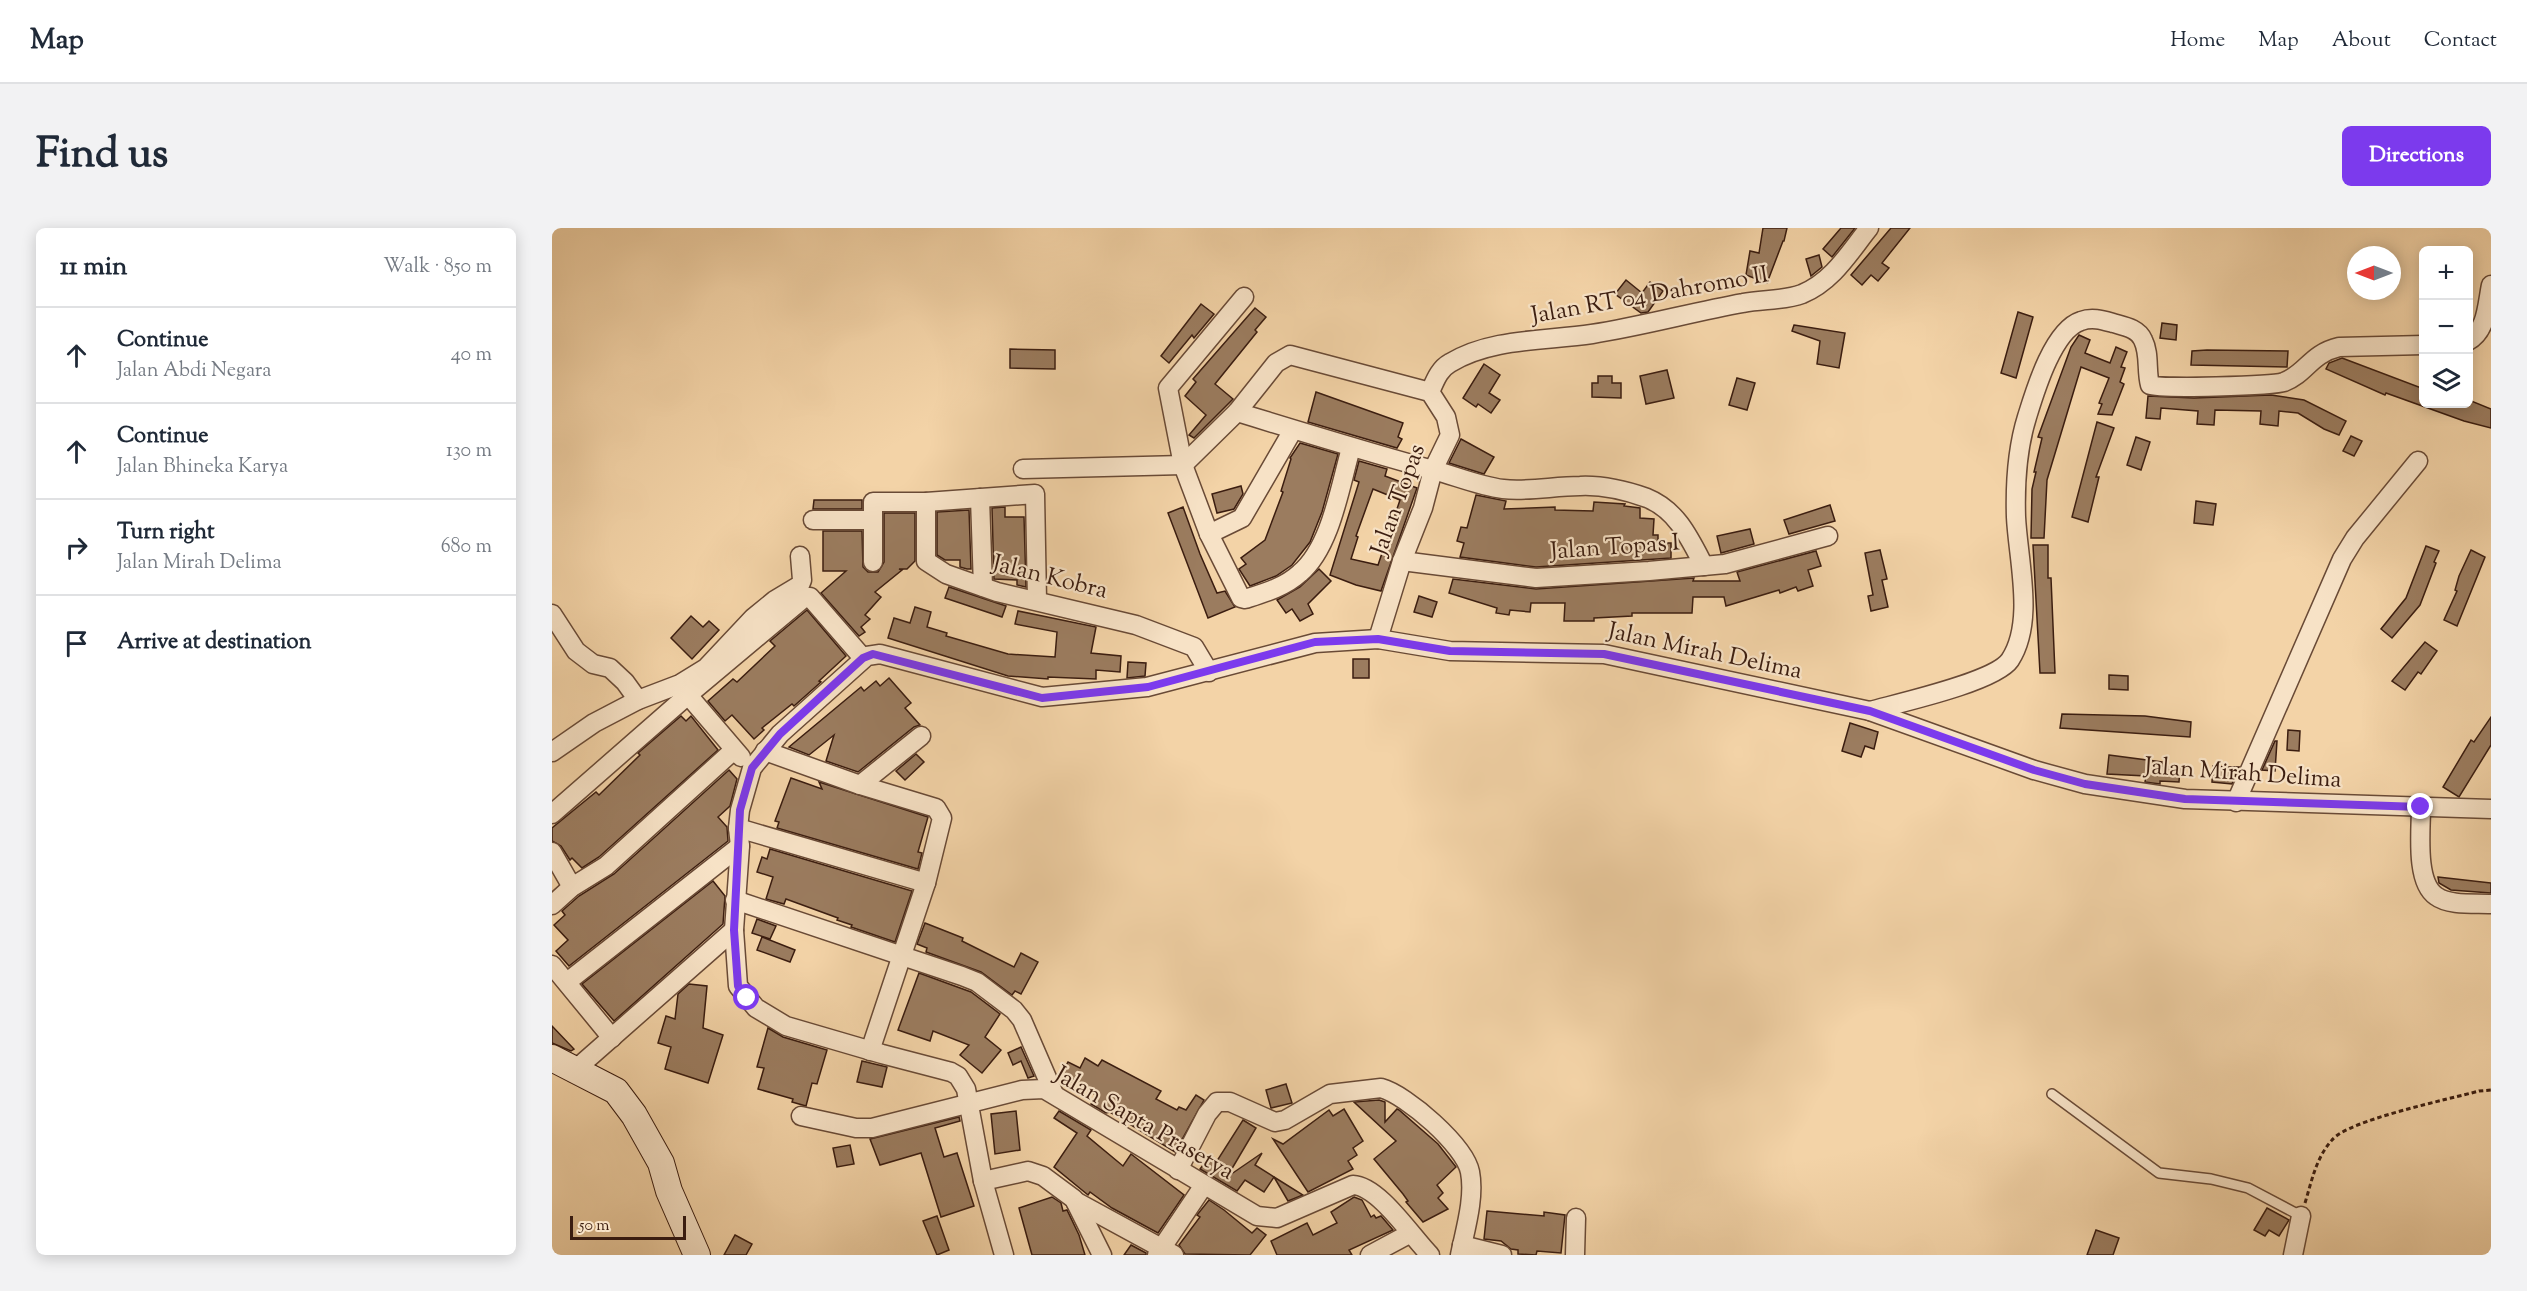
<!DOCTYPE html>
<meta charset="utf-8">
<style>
:root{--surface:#fff;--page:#f2f2f3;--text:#1f2937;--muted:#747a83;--line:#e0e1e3;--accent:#7c3aed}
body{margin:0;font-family:"Sorts Mill Goudy",serif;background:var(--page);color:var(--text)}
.controls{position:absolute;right:18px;top:18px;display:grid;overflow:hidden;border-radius:9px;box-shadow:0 3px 15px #0003}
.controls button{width:54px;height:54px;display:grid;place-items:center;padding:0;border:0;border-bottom:2px solid var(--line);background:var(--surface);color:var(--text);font:30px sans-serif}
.compass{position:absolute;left:1795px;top:18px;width:54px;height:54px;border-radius:50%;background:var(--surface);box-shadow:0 3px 15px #0003;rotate:270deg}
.scale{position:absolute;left:18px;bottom:15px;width:116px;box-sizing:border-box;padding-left:6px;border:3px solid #3b1d10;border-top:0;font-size:16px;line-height:21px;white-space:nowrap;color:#3b1d10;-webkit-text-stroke:4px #f7e2c6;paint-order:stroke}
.stop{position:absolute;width:18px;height:18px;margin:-14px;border:4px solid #7c3aed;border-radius:50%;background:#fff}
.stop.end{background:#7c3aed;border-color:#fff;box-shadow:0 2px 6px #0008}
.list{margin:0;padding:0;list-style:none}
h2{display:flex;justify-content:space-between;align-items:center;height:78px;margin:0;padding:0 24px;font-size:26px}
h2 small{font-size:20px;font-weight:400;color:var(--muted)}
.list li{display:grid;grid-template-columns:39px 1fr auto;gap:18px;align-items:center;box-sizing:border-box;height:96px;padding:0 24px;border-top:2px solid var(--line)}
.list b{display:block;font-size:22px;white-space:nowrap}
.list p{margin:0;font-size:20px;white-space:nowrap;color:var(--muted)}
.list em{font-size:20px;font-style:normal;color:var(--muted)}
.icon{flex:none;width:33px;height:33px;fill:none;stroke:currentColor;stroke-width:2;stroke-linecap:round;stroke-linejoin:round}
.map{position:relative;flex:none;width:1939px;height:1027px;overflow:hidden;border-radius:9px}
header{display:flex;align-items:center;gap:36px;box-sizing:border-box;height:84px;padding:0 30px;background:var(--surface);border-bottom:2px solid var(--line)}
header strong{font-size:28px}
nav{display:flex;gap:33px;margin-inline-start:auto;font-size:21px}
.intro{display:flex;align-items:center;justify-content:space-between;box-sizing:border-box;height:144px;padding:0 36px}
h1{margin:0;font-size:42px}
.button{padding:15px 27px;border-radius:9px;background:var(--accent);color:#fff;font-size:21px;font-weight:700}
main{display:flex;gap:36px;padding:0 36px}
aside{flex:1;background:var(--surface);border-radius:9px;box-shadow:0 3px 15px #0003}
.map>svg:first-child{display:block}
.building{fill:#9b7c5f;stroke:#3b1d10;stroke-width:1.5;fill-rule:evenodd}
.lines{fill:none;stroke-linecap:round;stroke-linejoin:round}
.lane-casing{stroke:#694a36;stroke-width:12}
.street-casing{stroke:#694a36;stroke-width:21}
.secondary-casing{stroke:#3b1d10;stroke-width:28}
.path{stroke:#3b1d10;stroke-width:3;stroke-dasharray:4.5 3;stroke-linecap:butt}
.lane{stroke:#f7e2c6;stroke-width:9}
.street{stroke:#f7e2c6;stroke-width:18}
.secondary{stroke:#f7e2c6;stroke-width:26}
.route{stroke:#7c3aed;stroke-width:8}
.labels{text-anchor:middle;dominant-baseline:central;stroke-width:4.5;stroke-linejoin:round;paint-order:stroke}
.street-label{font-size:24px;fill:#3b1d10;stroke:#f7e2c6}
</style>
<header>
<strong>Map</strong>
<nav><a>Home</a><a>Map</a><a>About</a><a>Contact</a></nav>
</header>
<div class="intro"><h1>Find us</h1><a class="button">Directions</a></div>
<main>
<aside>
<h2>11 min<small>Walk · 850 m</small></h2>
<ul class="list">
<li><svg class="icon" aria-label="ahead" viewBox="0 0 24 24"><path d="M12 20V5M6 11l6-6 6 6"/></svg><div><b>Continue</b><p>Jalan Abdi Negara</p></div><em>40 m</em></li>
<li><svg class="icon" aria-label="ahead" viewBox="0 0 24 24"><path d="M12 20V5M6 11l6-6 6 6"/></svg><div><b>Continue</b><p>Jalan Bhineka Karya</p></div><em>130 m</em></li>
<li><svg class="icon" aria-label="right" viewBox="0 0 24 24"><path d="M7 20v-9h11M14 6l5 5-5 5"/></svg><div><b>Turn right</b><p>Jalan Mirah Delima</p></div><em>680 m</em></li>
<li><svg class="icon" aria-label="arrive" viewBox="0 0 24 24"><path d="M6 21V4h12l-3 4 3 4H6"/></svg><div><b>Arrive at destination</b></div></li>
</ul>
</aside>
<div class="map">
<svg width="1939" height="1027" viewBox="0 0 1939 1027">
<rect width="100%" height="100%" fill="#f3d3a7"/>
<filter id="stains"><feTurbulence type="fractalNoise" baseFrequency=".00333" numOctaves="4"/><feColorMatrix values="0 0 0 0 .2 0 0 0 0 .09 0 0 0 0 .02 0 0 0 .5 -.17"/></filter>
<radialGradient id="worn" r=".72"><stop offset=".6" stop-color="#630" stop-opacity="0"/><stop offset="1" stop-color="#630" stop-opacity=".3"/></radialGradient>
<!-- building -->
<g class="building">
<polygon points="1211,0 1235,0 1232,13 1231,13 1215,55 1194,47 1198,23 1207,25"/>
<polygon points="1289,0 1303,0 1280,29 1271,21"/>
<polygon points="1339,0 1358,0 1330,35 1337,40 1326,53 1319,47 1310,57 1299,47"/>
<polygon points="1267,27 1270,39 1259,48 1254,31"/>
<polygon points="1074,52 1090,65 1098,54 1111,63 1096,84 1089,85 1063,66"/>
<polygon points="649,76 662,86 642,110 640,107 617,135 609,128"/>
<polygon points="703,80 714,89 703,102 705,104 663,156 681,171 642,210 637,207 654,187 633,168 644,154 641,151"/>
<polygon points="1466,84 1481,89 1464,150 1449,145"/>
<polygon points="1610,95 1625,97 1624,112 1608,110"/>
<polygon points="1242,97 1293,105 1287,140 1265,136 1268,113 1240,103"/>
<polygon points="1527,107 1538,112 1533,125 1558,135 1564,119 1575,124 1569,139 1573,140 1568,154 1572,156 1560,187 1546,186 1550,176 1547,175 1557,150 1529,139 1495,252 1492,310 1479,310 1480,261 1484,244 1482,244 1490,210 1486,209 1519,119"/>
<polygon points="458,121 503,122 503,141 458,140"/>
<polygon points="1655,122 1736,123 1735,139 1639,137 1640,123"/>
<polygon points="1790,130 1872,161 1872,176 1917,176 1917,172 1939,181 1939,200 1912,193 1834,165 1833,167 1774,141 1777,135"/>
<polygon points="932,136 948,147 937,165 948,172 939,185 926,176 924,179 911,170"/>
<polygon points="1115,142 1122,170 1094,176 1088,148"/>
<polygon points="1046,148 1060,148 1060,155 1069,155 1069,170 1040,169 1040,155 1046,155"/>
<polygon points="1185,150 1203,155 1195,182 1177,177"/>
<polygon points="764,164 851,195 846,209 850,211 845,220 756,194"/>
<polygon points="1719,167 1752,172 1794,193 1787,207 1772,201 1746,185 1727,183 1726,198 1708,196 1709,183 1663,182 1662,197 1645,196 1646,183 1609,180 1608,191 1594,190 1596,168 1642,170"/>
<polygon points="1545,194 1562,200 1544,249 1547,249 1536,294 1520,289"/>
<polygon points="1799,208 1810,213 1802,228 1791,223"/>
<polygon points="1584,209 1598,214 1589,242 1575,237"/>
<polygon points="909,211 942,229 932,246 897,235"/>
<polygon points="748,215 786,226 770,284 758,314 740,337 724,348 698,358 687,341 694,336 689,330 713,312 731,264 729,263 739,231 738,230"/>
<path d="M807,233l28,8 -2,7 32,12 -36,103 -25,-6 -26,-10 29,-93 -5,-2zM821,261l27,11 -22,65 -27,-6 7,-22 -2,-1z"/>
<polygon points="689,258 691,266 682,281 665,285 660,266"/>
<polygon points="924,267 954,273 952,281 1003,279 1003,282 1041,283 1042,274 1073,276 1072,278 1088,280 1088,290 1102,291 1101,307 1106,307 1106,315 1119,315 1119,330 984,339 908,329 912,315 905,313 909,299 915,300"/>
<polygon points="262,272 310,272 310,281 261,281"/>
<polygon points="1644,273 1664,276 1661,297 1642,295"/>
<polygon points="1278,277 1283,293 1237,306 1232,292"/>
<polygon points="453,279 453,289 472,289 474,359 465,357 465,352 442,351 440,280"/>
<polygon points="631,279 648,326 665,365 673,363 683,379 656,390 616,285"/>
<polygon points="417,282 419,341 415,341 408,339 408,332 393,332 385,327 385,284"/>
<polygon points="332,285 363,285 363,333 355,341 347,341 350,342 323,364 329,369 313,387 318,391 309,399 313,404 307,408 269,365 294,343 271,343 271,303 310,303 311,339 316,344 326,344 332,334"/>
<polygon points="1198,301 1202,316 1169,325 1165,308"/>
<polygon points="1481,317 1496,317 1496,350 1499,350 1503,445 1488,445"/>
<polygon points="1874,318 1887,323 1882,334 1884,335 1868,377 1840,410 1829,401 1854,370"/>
<polygon points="1328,322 1335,351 1330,352 1336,379 1319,383 1316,368 1321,367 1313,325"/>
<polygon points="1919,322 1933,329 1905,398 1892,392 1905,363 1903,362 1907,348"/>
<polygon points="1264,323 1269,338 1256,342 1261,358 1246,363 1244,359 1228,365 1227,362 1174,378 1172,369 1141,369 1140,385 1080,385 1080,388 1042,390 1042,393 1012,393 1013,375 979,375 978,384 958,382 957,387 944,385 945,380 897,365 901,351 984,361 1142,350 1141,353 1188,353 1185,344"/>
<polygon points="767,341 779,353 756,376 761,386 748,393 740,381 734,385 725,372 748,359"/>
<polygon points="397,359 454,378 450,389 393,370"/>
<polygon points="867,368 885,374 880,389 862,384"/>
<polygon points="363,379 379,384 375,399 395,405 394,408 456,426 503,429 505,404 463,396 466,383 544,399 539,425 569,428 568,444 544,442 544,451 496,449 496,451 456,448 336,410 342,390 358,395"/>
<polygon points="255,382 294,428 267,453 269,454 242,478 240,476 210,500 212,502 202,511 180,487 173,493 156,473 181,451 185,454 223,418 218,413"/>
<polygon points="139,388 151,399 157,393 167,402 140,431 119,410"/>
<polygon points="1873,414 1885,423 1869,446 1866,444 1853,462 1840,453"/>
<rect x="801" y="431" width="16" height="19"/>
<polygon points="576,434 594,435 593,448 575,450"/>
<polygon points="1557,447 1576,448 1576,462 1557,461"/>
<polygon points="337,450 359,475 353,480 368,497 362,499 306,544 274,533 282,507 257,527 237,519 309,459 312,463 324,453 328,458"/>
<polygon points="1510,486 1593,488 1639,494 1638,509 1508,500"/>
<polygon points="129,488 134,493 139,488 166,522 47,629 30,640 20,630 18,632 9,618 0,613 0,600 44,564 47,567 88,527 86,525"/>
<polygon points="1939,489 1939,517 1907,569 1891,559 1919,512 1922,514"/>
<polygon points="1298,495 1326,504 1322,521 1313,518 1309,529 1290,523"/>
<polygon points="1736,502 1748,503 1747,523 1735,522"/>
<polygon points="1723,513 1725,513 1723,543 1710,542"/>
<polygon points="364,526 372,534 353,552 344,543"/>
<polygon points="1557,527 1610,534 1610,538 1628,540 1627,554 1608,553 1608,556 1593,554 1594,548 1555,546"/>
<polygon points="1661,538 1676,539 1687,539 1680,556 1660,554"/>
<polygon points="177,542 185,551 178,578 166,589 175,599 176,613 17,738 4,723 16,712 2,697 13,687 10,683 27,668 62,646"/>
<polygon points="239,550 270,561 267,554 376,589 366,624 370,625 366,641 225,600 227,594 223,593"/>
<polygon points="218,621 360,663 343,714 299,699 300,697 285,692 286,690 234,671 232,676 214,671 221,649 205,644 210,629 215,631"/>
<polygon points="1886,649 1939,655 1939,665 1899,662 1887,655"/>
<polygon points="161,653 173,668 171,696 62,793 30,756"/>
<polygon points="205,691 224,698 218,711 200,705"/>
<polygon points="373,695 411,710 410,713 462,739 469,725 486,734 469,766 463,763 460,767 429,744 374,724 375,720 365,716"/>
<polygon points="210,709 243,722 238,734 205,722"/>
<polygon points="367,745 419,764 448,786 433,809 449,822 430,845 408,827 417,817 381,803 378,813 346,802"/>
<polygon points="137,756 155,758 151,800 171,807 156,855 113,841 119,819 106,815 114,788 123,791 126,766"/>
<polygon points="0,798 22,821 19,823 0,815"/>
<polygon points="216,800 231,809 275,822 265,856 260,855 254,878 240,874 241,871 206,861 212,840 205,839"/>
<polygon points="469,819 482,848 476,850 469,833 461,837 456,825"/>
<polygon points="533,830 546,838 550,832 609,863 604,871 625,882 627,879 634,882 644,867 652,872 623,924 558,884 554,885 539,876 545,868 521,851 517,857 508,853 507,850 516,834 528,840"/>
<polygon points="310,833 335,839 330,859 305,854"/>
<polygon points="734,856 740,875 719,880 714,862"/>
<polygon points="827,872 833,874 833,894 845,881 847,882 886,916 904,939 885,957 891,965 886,970 896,981 871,994 854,974 856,973 851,966 822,931 844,913 802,874"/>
<polygon points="792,881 811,913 801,920 805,927 796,933 801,941 756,964 721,911 731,916 777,882 781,888"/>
<polygon points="464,883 468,922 443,926 439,886"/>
<polygon points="507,883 539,902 535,908 571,938 579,926 632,967 606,1005 560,980 538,964 536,967 502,939 525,905 502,890"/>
<polygon points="407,889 408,893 383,900 392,929 405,925 422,978 389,989 369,925 328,937 318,911"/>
<polygon points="691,892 704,900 675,949 710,925 703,937 722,949 712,964 693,952 685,963 648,941 658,928 665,933"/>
<polygon points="298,917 302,936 285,939 281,920"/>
<polygon points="722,949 751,967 736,973"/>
<polygon points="500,969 509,975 511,983 515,982 527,1007 533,1027 480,1027 467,980"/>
<polygon points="802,969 810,972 819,989 822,987 824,990 829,988 841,1002 797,1022 800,1027 725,1027 719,1013 755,995 761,1007 785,995 779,984"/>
<polygon points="657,972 672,982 700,1005 705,1000 714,1007 698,1027 633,1026 627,1017 648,989 645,987"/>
<polygon points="1715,980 1737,992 1727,1008 1717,1002 1713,1008 1702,1002"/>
<polygon points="935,983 992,988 992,984 1013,987 1009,1025 985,1023 984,1027 966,1026 966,1022 959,1021 949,1013 932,1011"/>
<polygon points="385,988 397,1022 385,1027 371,993"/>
<polygon points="1544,1002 1567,1010 1561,1027 1535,1027"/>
<polygon points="183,1007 200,1016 194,1027 172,1027"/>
<polygon points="579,1017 594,1025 594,1027 572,1027"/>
</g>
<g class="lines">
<defs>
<polyline id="lane" points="1500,866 1607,945 1659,951 1696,960 1749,988"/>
<g id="street">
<path d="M692,69l-76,91 15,77 26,69 32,64 4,1c19,-6 40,-12 55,-26 31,-26 40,-87 51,-125"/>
<path d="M1916,113c19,-10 19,-37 23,-56"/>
<path d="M878,164c5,-11 9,-23 20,-29 41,-25 95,-22 142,-29 51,-8 101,-22 151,-31 19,-4 41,-2 59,-9 31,-13 47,-41 67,-66"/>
<path d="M685,184c65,20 130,40 196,58 23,6 46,16 70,19 25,3 51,-3 77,-3 21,-1 47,5 67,12 30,12 43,41 57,68"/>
<polyline points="471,241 631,237 685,184 724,135 738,127 878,164 894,189 898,207 881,242 871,280 850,333 826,411"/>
<polyline points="428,270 431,359"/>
<polyline points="374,274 374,333 394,346 445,364 584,397 642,419 657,444"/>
<polyline points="261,292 321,292"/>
<polyline points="657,306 690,290 741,202"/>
<polyline points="850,333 984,350 1097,343 1173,336 1276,308"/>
<polyline points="321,334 321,274 374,274 483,266 485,372"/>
<polyline points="0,386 24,423 41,436 58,440 73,454 86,472"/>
<polyline points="136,467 189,529"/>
<path d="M1318,483c29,-8 125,-29 140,-51 25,-38 8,-100 6,-143 -1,-33 1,-68 11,-100 8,-26 26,-87 54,-96 11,-4 21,-1 32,2 10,3 25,5 30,17 7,14 3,30 7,45 10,4 122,1 134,-3 23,-9 26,-28 55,-35l85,-2"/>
<polyline points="213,523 308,557 384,580 390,590 374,655 318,823"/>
<polyline points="0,524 42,495 86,472 128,456 154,440 201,390 223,372 248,357 250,352 248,328"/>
<polyline points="308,557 369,508"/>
<polyline points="1684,574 1790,331 1803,310 1866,233"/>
<path d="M1869,579c0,23 -6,75 15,89 13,10 40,7 55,8"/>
<polyline points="0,586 136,467 253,369 258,369 311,430"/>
<polyline points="186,600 374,655"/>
<polyline points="0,624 20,659"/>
<polyline points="183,672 410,748 425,754 462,782 470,792 502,866"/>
<polyline points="0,677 20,659 54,638 182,522"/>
<polyline points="0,737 60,810"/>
<polyline points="15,754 188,618"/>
<polyline points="24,841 182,702"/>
<path d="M249,888l55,12h16l150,-38 22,-1 213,127 20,2 76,-33c26,1 59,52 77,70"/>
<path d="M626,942l29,-56 10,-12h13l45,20 10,-2 45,-26 51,-6c26,7 84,58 89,84 5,26 -5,58 -10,83"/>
<polyline points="431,953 476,943 491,948 522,971 550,1027"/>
<polyline points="523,973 622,1027"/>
<polyline points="910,1017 950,1027"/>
<polyline points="452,1027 431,953 414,861 406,848 399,844 330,826 234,798 204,780 186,758 182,702 188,618 186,600 188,582 200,540 228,506 315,428 328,426 490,469 595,459 763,415 826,411 898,423 1052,426 1318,483 1482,542 1533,556 1633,571 1939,581"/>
<polyline points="605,1027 652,957"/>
<polyline points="818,1027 857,1006"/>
<polyline points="1023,1027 1024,990"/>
<polyline points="1741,1027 1749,988"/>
</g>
<polyline id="secondary" points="0,830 64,863 82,887 109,935 117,963 145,1027"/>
</defs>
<!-- lane casing -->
<use href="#lane" class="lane-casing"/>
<!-- street casing -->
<use href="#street" class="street-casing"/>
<!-- secondary casing -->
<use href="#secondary" class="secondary-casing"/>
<!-- path -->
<path class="path" d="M1753,975c7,-23 11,-45 27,-63 16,-20 118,-41 147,-49l12,-1"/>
<!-- lane -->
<use href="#lane" class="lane"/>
<!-- street -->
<use href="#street" class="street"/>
<!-- secondary -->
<use href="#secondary" class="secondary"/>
</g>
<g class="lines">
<!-- route -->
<polyline class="route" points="195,770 186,758 182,702 188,582 200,540 228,506 311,430 321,426 490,470 596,459 763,414 826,411 898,423 1052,426 1318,483 1482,542 1533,556 1633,571 1869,579"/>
</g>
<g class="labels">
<!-- street labels -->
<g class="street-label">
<text transform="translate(1098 68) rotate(-10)">Jalan RT 04 Dahromo II</text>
<text transform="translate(847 272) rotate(-70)">Jalan Topas</text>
<text transform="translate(1063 320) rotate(-4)">Jalan Topas I</text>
<text transform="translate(498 350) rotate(14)">Jalan Kobra</text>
<text transform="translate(1153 424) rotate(12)">Jalan Mirah Delima</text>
<text transform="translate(1691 546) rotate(4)">Jalan Mirah Delima</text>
<text transform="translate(592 896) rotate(30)">Jalan Sapta Prasetya</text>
</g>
</g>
<rect width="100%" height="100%" filter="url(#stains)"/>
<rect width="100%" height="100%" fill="url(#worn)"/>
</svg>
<div class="controls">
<button>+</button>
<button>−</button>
<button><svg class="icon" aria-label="layers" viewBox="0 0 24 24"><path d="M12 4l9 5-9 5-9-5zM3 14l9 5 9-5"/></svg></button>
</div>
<svg class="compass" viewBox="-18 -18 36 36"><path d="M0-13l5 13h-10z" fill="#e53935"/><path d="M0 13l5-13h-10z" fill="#747a83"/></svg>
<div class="scale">50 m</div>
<div class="stop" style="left:195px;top:770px"></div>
<div class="stop end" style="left:1869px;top:579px"></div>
</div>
</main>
